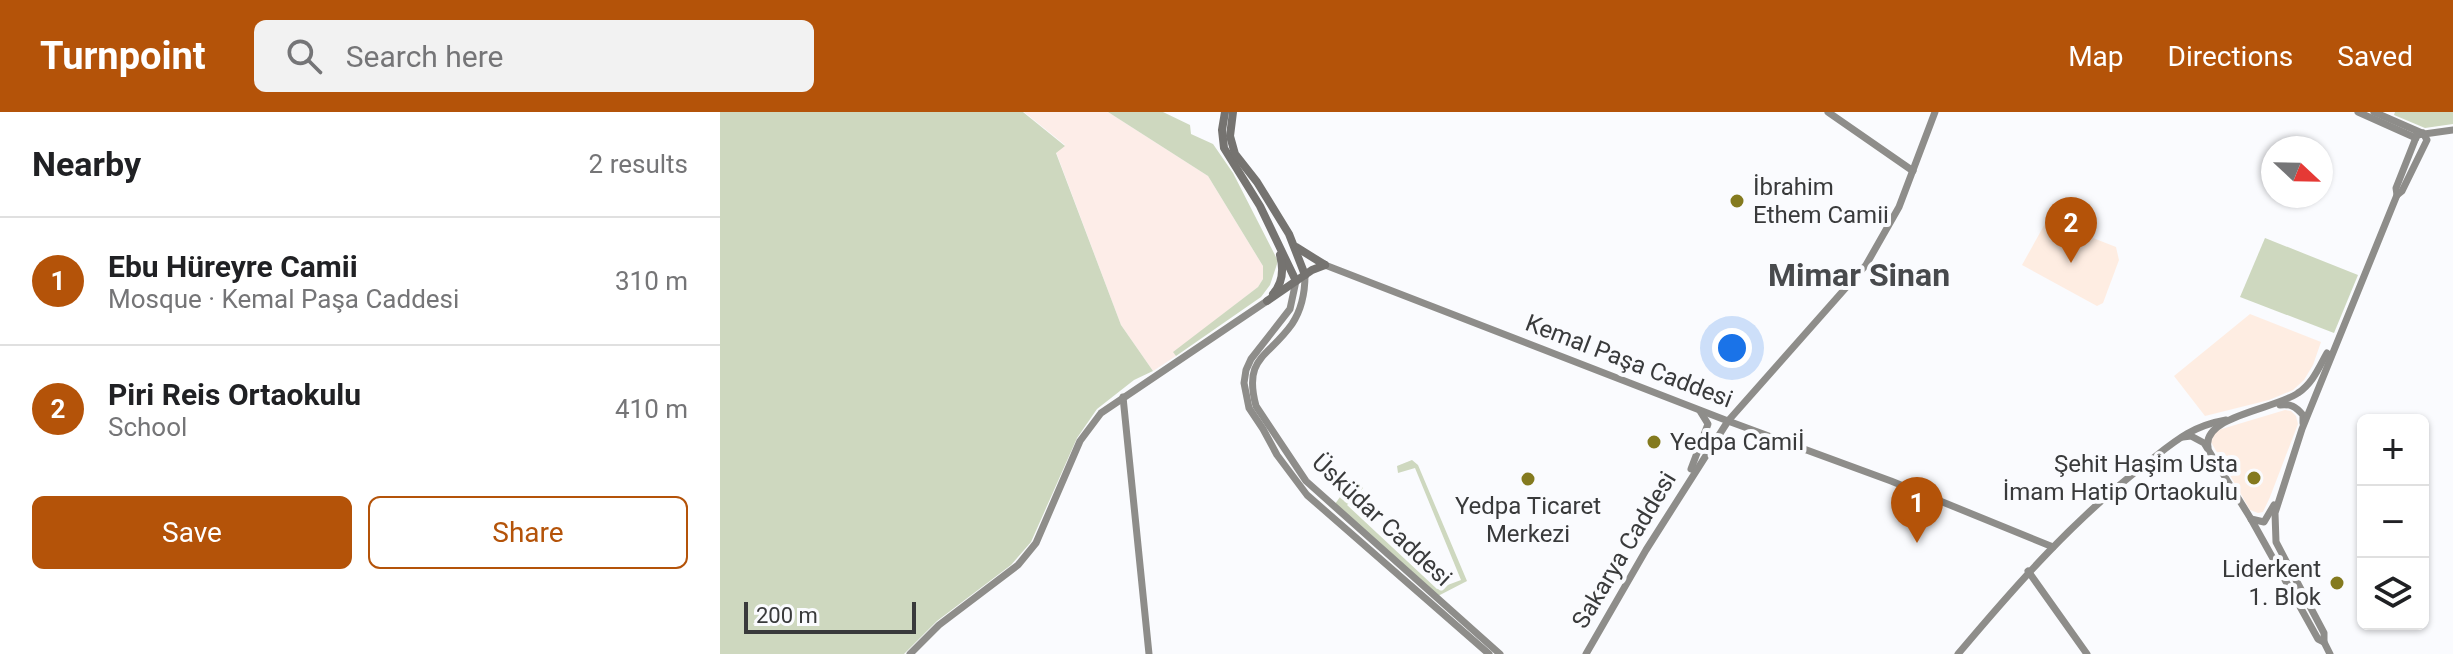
<!DOCTYPE html>
<meta charset="utf-8">
<style>
:root{--surface:#fff;--page:#f2f2f2;--text:#202124;--muted:#757577;--line:#e0e0e0;--accent:#b45309}
body{margin:0;font-family:Roboto,sans-serif;background:var(--page);color:var(--text)}
.controls{position:absolute;right:24px;bottom:24px;display:grid;overflow:hidden;border-radius:12px;box-shadow:0 2px 6px #0004}
.controls button{width:72px;height:72px;display:grid;place-items:center;padding:0;border:0;border-bottom:2px solid var(--line);background:var(--surface);color:var(--text);font:40px sans-serif}
.compass{position:absolute;left:1541px;top:24px;width:72px;height:72px;border-radius:50%;background:var(--surface);box-shadow:0 2px 6px #0004;rotate:112deg}
.scale{position:absolute;left:24px;bottom:20px;width:172px;box-sizing:border-box;padding-left:8px;border:4px solid #393a3b;border-top:0;font-size:22px;line-height:28px;white-space:nowrap;color:#393a3b;-webkit-text-stroke:6px #fafbfe;paint-order:stroke}
.you{position:absolute;left:1012px;top:236px;width:28px;height:28px;margin:-20px;border:6px solid #fff;border-radius:50%;background:#1a73e8;box-shadow:0 0 0 12px #1a73e833}
.badge{display:grid;place-items:center;width:52px;height:52px;border-radius:50%;background:var(--accent);color:#fff;font-size:26px;font-weight:700}
.pin{position:absolute;translate:-50% -66px;filter:drop-shadow(0 2px 4px #0008)}
.pin::after{content:'';position:absolute;top:42px;width:28px;height:24px;background:inherit;clip-path:polygon(0 0,100% 0,50% 100%)}
.list{margin:0;padding:0;list-style:none}
h2{display:flex;justify-content:space-between;align-items:center;height:104px;margin:0;padding:0 32px;font-size:34px}
h2 small{font-size:26px;font-weight:400;color:var(--muted)}
.list li{display:grid;grid-template-columns:52px 1fr auto;gap:24px;align-items:center;box-sizing:border-box;height:128px;padding:0 32px;border-top:2px solid var(--line)}
.list b{display:block;font-size:30px;white-space:nowrap}
.list p{margin:0;font-size:26px;white-space:nowrap;color:var(--muted)}
.list em{font-size:26px;font-style:normal;color:var(--muted)}
.actions{display:flex;gap:16px;padding:24px 32px}
.actions a{flex:1;padding:18px 0;border:2px solid var(--accent);border-radius:12px;text-align:center;font-size:28px;color:var(--accent)}
.actions .main{background:var(--accent);color:#fff}
.icon{flex:none;width:44px;height:44px;fill:none;stroke:currentColor;stroke-width:2;stroke-linecap:round;stroke-linejoin:round}
.map{position:relative;flex:none;width:1733px;height:542px;overflow:hidden}
header{display:flex;align-items:center;gap:48px;box-sizing:border-box;height:112px;padding:0 40px;background:var(--accent);color:#fff}
header strong{font-size:38px}
nav{display:flex;gap:44px;margin-inline-start:auto;font-size:28px}
.search{width:560px;height:72px;background:var(--page);display:flex;align-items:center;gap:20px;box-sizing:border-box;padding:0 28px;border-radius:12px;color:var(--muted);font-size:30px}
main{display:flex}
aside{flex:1;background:var(--surface)}
.map>svg:first-child{display:block}
.industrial{fill:#fdede8}
.education{fill:#feede2}
.green{fill:#ced8bf}
.lines{fill:none;stroke-linecap:round;stroke-linejoin:round}
.secondary{stroke:#8e8d8a;stroke-width:7}
.primary{stroke:#757370;stroke-width:8}
.poi-dot{fill:#847a1f;stroke:#fafbfe;stroke-width:3}
.labels{text-anchor:middle;dominant-baseline:central;stroke-width:8;stroke-linejoin:round;paint-order:stroke}
.poi-label{font-size:24px;fill:#393a3b;stroke:#fafbfe;text-anchor:start}
.street-label{font-size:24px;fill:#393a3b;stroke:#fafbfe}
.district-label{font-size:32px;font-weight:bold;fill:#484a4d;stroke:#fafbfe}
</style>
<header>
<strong>Turnpoint</strong>
<div class="search"><svg class="icon" aria-label="search" viewBox="0 0 24 24"><circle cx="10" cy="10" r="6"/><path d="M15 15l6 6"/></svg>Search here</div>
<nav><a>Map</a><a>Directions</a><a>Saved</a></nav>
</header>
<main>
<aside>
<h2>Nearby<small>2 results</small></h2>
<ul class="list">
<li><span class="badge">1</span><div><b>Ebu Hüreyre Camii</b><p>Mosque · Kemal Paşa Caddesi</p></div><em>310 m</em></li>
<li><span class="badge">2</span><div><b>Piri Reis Ortaokulu</b><p>School</p></div><em>410 m</em></li>
</ul>
<div class="actions"><a class="main">Save</a><a>Share</a></div>
</aside>
<div class="map">
<svg width="1733" height="542" viewBox="0 0 1733 542">
<rect width="100%" height="100%" fill="#fafbfe"/>
<!-- industrial -->
<polygon class="industrial" points="304,0 388,0 488,64 543,154 543,167 538,175 454,240 456,244 433,259 401,213 336,40 345,33"/>
<!-- education -->
<g class="education">
<polygon points="1327,108 1396,135 1399,148 1383,191 1377,194 1302,153"/>
<polygon points="1530,202 1601,230 1593,253 1584,268 1573,278 1549,288 1485,304 1454,264"/>
<polygon points="1565,298 1571,299 1576,304 1578,312 1550,385 1543,400 1538,401 1530,398 1491,330 1495,319"/>
</g>
<!-- green -->
<g class="green">
<polygon points="0,0 303,0 345,34 336,41 401,213 433,259 414,268 377,297 357,326 311,430 291,453 217,509 184,542 0,542"/>
<polygon points="388,0 443,0 470,13 471,22 493,32 513,61 558,149 550,173 541,185 456,244 453,240 538,175 543,167 543,154 488,64"/>
<polygon points="1675,0 1733,0 1733,12 1705,16 1674,3"/>
<polygon points="1545,126 1638,163 1614,221 1520,185"/>
<polygon points="692,348 698,353 747,469 718,484 615,392 620,385 639,372 643,376 627,393 717,477 741,468 695,356 678,361 677,354"/>
</g>
<g class="lines">
<!-- secondary -->
<g class="secondary">
<polyline points="1108,0 1193,59"/>
<polyline points="1638,0 1696,26"/>
<polyline points="1654,0 1702,21"/>
<polyline points="1677,83 1676,76 1697,23 1733,18"/>
<polyline points="605,153 1008,309 1171,369 1333,435"/>
<path d="M585,163c0,18 -3,34 -13,49 -24,34 -49,33 -36,82l50,75 194,173"/>
<polyline points="576,169 570,197 531,247 526,258 524,271 529,296 543,317 557,343 587,383 769,542"/>
<polyline points="403,285 429,542"/>
<path d="M1560,293c11,-1 15,1 23,10v8"/>
<polyline points="1463,325 1471,324 1484,331 1531,407 1598,527 1604,530 1610,542"/>
<path d="M1488,335c-6,-31 68,-38 90,-54 15,-10 21,-26 29,-40"/>
<polyline points="971,357 988,312 980,299"/>
<polyline points="1531,407 1544,410 1554,393"/>
<polyline points="1308,459 1367,542"/>
<polyline points="1604,530 1604,521 1556,430 1555,401 1582,317 1677,83 1682,79 1707,28 1703,21"/>
<polyline points="190,542 219,513 298,453 316,431 360,329 381,301 547,189"/>
<polyline points="866,542 926,438 1008,309 1146,153 1179,95 1215,0"/>
<path d="M1238,542c58,-69 117,-136 189,-191 27,-21 44,-37 79,-43"/>
</g>
<!-- primary -->
<g class="primary">
<polyline points="505,0 502,18 504,36 540,94 576,169"/>
<polyline points="513,0 510,24 515,42 537,70 569,122 585,163"/>
<polyline points="576,135 605,153"/>
<path d="M553,182c10,-11 11,-24 7,-39"/>
<polyline points="547,189 592,158 605,153"/>
</g>
</g>
<!-- markers -->
<g class="poi-dot">
<circle cx="1017" cy="89" r="8"/>
<circle cx="934" cy="330" r="8"/>
<circle cx="1534" cy="366" r="8"/>
<circle cx="808" cy="367" r="8"/>
<circle cx="1617" cy="471" r="8"/>
</g>
<g class="labels">
<!-- poi labels -->
<g class="poi-label">
<text x="1033" y="75">İbrahim<tspan x="1033" dy="28">Ethem Camii</tspan></text>
<text x="950" y="330">Yedpa Camiİ</text>
<text x="1518" y="352" text-anchor="end">Şehit Haşim Usta<tspan x="1518" dy="28">İmam Hatip Ortaokulu</tspan></text>
<text x="808" y="394" text-anchor="middle">Yedpa Ticaret<tspan x="808" dy="28">Merkezi</tspan></text>
<text x="1601" y="457" text-anchor="end">Liderkent<tspan x="1601" dy="28">1. Blok</tspan></text>
</g>
<!-- street labels -->
<g class="street-label">
<text transform="translate(909 249) rotate(21)">Kemal Paşa Caddesi</text>
<text transform="translate(662 408) rotate(43)">Üsküdar Caddesi</text>
<text transform="translate(904 438) rotate(-59)">Sakarya Caddesi</text>
</g>
<!-- district labels -->
<g class="district-label">
<text x="1139" y="163">Mimar Sinan</text>
</g>
</g>
</svg>
<div class="controls">
<button>+</button>
<button>−</button>
<button><svg class="icon" aria-label="layers" viewBox="0 0 24 24"><path d="M12 4l9 5-9 5-9-5zM3 14l9 5 9-5"/></svg></button>
</div>
<svg class="compass" viewBox="-18 -18 36 36"><path d="M0-13l5 13h-10z" fill="#e53935"/><path d="M0 13l5-13h-10z" fill="#757577"/></svg>
<div class="scale">200 m</div>
<div class="you"></div>
<div class="pin badge" style="left:1197px;top:431px">1</div>
<div class="pin badge" style="left:1351px;top:151px">2</div>
</div>
</main>
